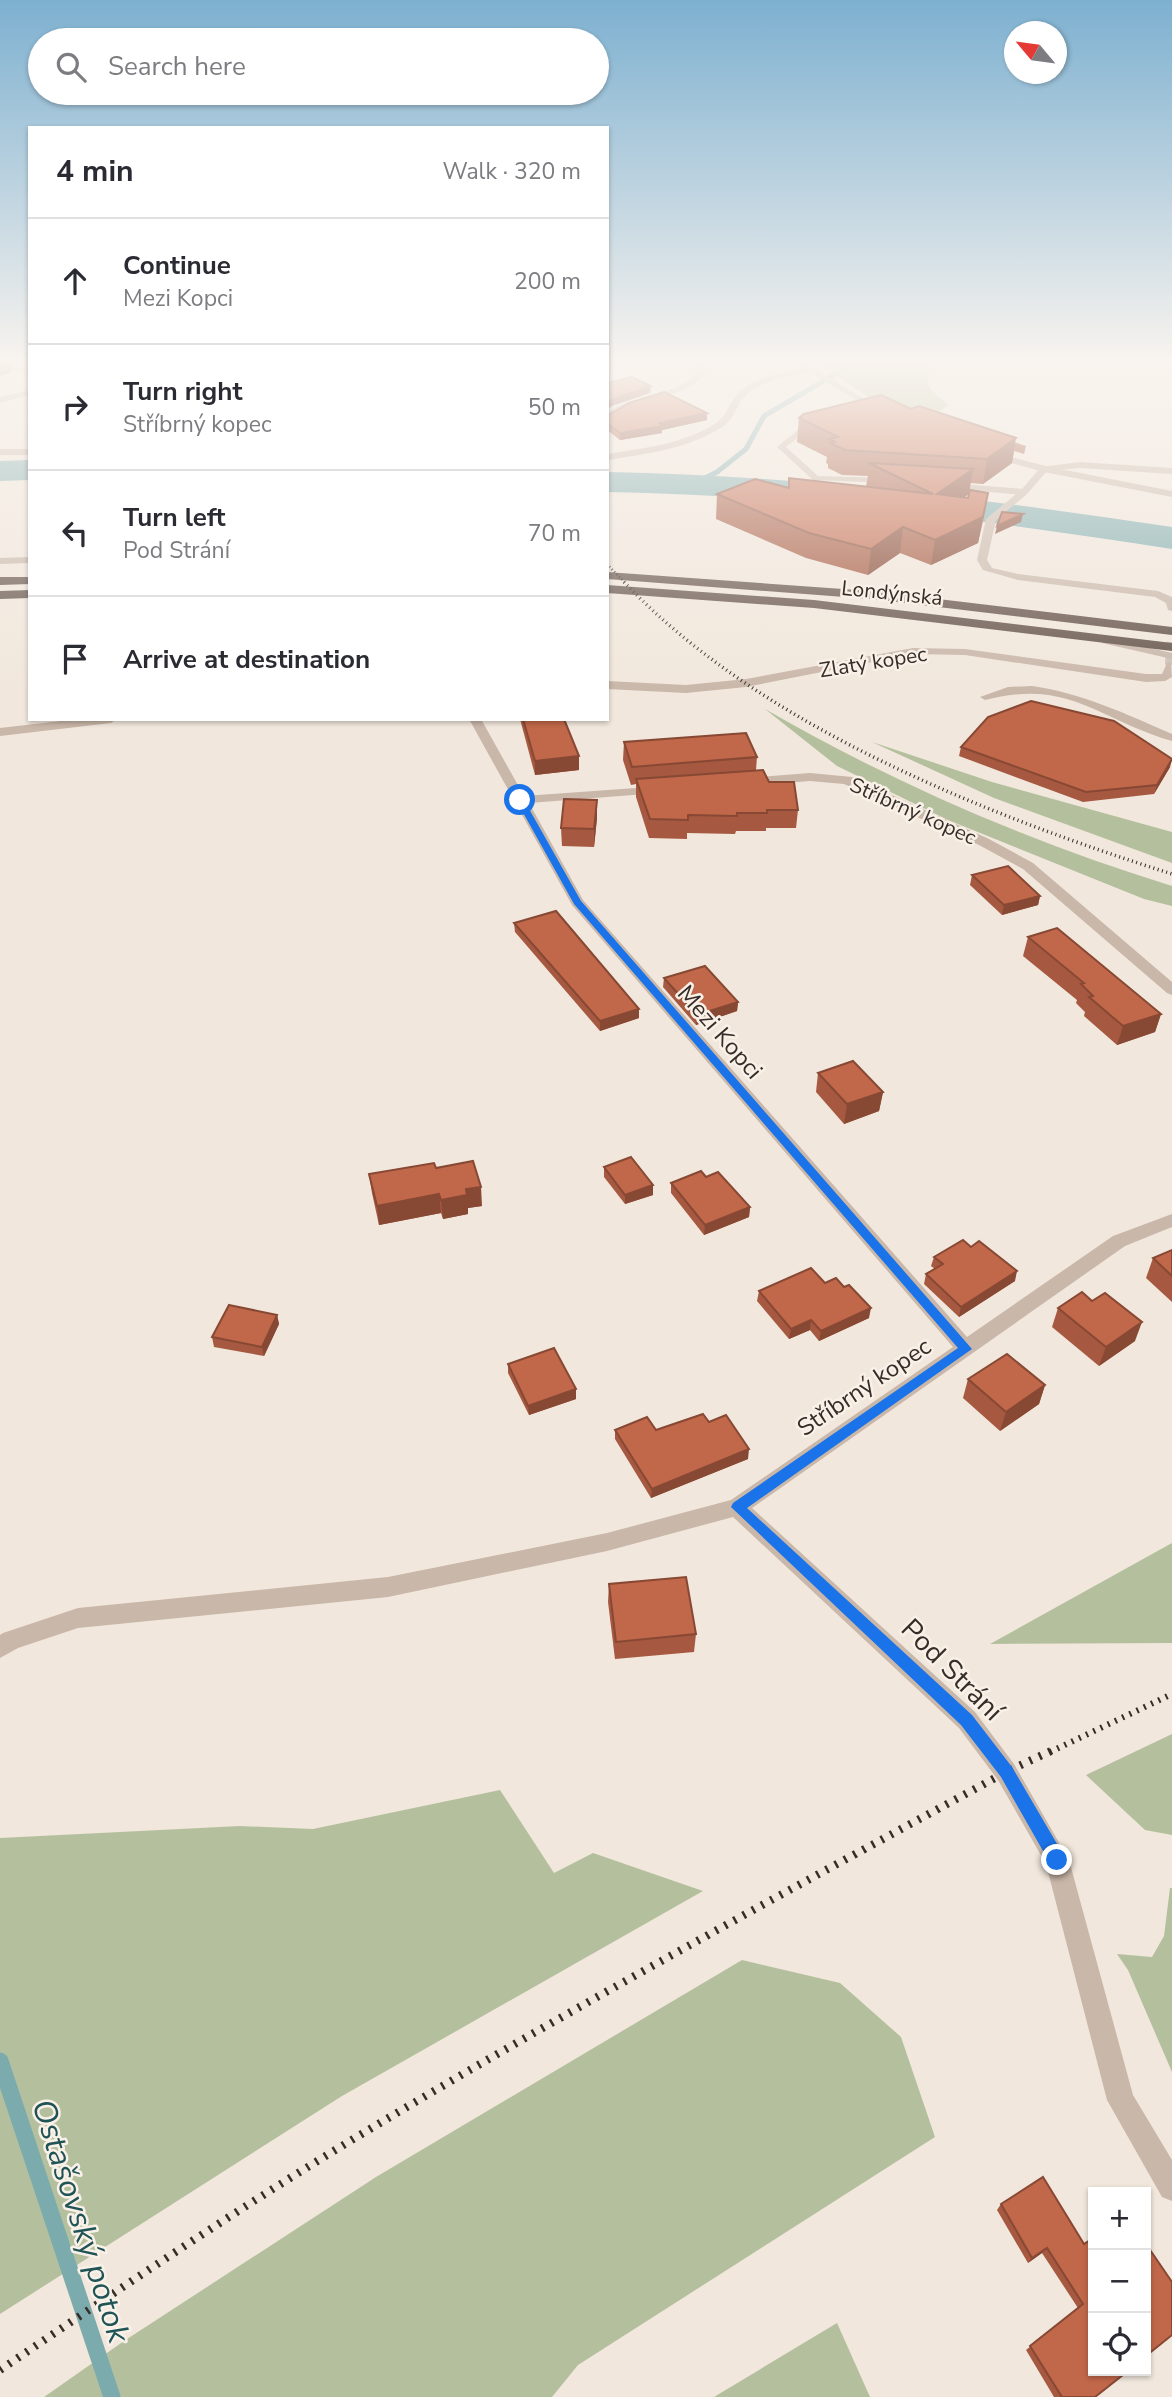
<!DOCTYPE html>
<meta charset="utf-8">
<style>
:root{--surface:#fff;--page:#f7f7f7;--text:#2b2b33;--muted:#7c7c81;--line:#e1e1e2}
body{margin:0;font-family:"Nunito Sans",sans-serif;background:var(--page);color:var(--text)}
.controls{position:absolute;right:21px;bottom:21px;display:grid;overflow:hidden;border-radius:0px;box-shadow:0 2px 5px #0004}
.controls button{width:63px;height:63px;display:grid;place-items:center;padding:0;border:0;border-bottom:2px solid var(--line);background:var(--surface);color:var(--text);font:35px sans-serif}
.compass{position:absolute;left:1004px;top:21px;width:63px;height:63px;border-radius:50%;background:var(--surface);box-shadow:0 2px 5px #0004;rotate:299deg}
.stop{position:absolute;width:21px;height:21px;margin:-16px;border:5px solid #1a73e8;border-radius:50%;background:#fff}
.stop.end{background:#1a73e8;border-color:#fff;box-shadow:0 2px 7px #0008}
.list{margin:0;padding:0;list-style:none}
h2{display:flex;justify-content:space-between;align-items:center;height:91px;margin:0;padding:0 28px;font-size:30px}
h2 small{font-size:23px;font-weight:400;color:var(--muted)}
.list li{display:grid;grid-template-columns:46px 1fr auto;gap:21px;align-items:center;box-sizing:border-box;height:126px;padding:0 28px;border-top:2px solid var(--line)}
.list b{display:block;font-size:26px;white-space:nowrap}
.list p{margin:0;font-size:23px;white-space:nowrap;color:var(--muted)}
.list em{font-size:23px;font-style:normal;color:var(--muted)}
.icon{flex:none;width:38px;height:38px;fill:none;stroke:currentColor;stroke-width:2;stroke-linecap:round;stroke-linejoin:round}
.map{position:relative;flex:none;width:1172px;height:2397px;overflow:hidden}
.search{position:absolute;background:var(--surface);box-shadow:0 2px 5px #0004;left:28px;top:28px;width:581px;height:77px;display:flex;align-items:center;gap:18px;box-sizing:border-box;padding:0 24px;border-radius:38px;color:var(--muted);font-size:26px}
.panel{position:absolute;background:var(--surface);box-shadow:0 2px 5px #0004;left:28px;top:126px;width:581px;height:595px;border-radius:0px}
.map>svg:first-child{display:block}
.green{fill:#b4c09d}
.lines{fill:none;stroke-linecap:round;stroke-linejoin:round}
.stream-far1{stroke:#7cabad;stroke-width:5}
.stream{stroke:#7cabad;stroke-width:17}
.river{fill:#7cabad;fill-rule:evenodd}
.minor-tunnel{stroke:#ccc2b8;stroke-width:12;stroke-dasharray:12 6;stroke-linecap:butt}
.service{fill:#c9b7a9;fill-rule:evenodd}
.minor{fill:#c9b7a9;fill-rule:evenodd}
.tertiary{fill:#c9b7a9;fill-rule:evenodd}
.trunk{fill:#67564d;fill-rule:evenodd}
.rail-far3{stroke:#362d28;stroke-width:2.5;stroke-dasharray:1 2.5;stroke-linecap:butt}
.rail-far2{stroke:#362d28;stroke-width:3.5;stroke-dasharray:1 3.5;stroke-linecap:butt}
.rail-far1{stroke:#362d28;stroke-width:6;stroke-dasharray:2 6;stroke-linecap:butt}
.rail{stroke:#362d28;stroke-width:8;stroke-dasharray:2.5 8;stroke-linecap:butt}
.wall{fill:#a65940}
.shaded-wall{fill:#874834}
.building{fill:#c1674a;stroke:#874834;stroke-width:2}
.route{fill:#1a73e8}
.labels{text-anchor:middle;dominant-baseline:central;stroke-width:5;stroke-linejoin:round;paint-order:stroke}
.far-street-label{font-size:21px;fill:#362d28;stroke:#f9f1e8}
.street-label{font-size:24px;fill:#362d28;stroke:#f9f1e8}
.near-street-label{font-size:28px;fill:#362d28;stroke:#f9f1e8}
.near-water-label{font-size:32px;font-style:italic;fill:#1f5356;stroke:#f9f1e8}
</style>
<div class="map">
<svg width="1172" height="2397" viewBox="0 0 1172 2397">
<rect width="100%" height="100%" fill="#f1e7dc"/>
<!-- green -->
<g class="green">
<polygon points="813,360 939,360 927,374 930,389 948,405 930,419 892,413"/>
<path d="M765,709c128,74 265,133 407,177v20l-28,-7 -196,-79 -111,-54z"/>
<polygon points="872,742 992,782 1172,832 1172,863 994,798"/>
<polygon points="1172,1543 1172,1643 990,1644"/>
<polygon points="1172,1734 1172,1835 1145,1830 1086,1775"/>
<polygon points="500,1790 554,1873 593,1853 703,1891 342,2096 0,2314 0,1838 240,1826 313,1829"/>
<polygon points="1170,1888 1172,1888 1172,2072 1128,1970 1117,1954 1152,1957 1164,1936"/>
<polygon points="742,1960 840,1983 901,2037 935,2137 578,2365 552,2397 44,2397 124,2341 376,2177"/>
<polygon points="837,2323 870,2397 714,2397"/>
</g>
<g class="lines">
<!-- stream-far1 -->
<polyline class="stream-far1" points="693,484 717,472 746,449 764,416 859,360"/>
<!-- stream -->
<polyline class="stream" points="0,2061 112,2397"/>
<!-- river -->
<g class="river">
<polygon points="30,460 30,480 0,481 0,461"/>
<path d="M607,472c190,3 377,27 565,55v22c-188,-29 -375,-54 -565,-57z"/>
</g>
<!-- minor-tunnel -->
<polyline class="minor-tunnel" points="1171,665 1172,642"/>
<!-- service -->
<g class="service">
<polygon points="809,421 816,423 786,447 818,476 889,478 893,481 892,483 813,480 777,447"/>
<polygon points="949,483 1024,489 1028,492 1024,495 946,488 945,486"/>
<polygon points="1106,638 1172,653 1172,659 1102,643 1102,639"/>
<path d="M1032,686c50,7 94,28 140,48v7c-74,-21 -102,-63 -187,-41l-5,-3 28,-10z"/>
</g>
<!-- minor -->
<g class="minor">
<path d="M693,360h8l4,14c-20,23 -48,21 -74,33 -9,3 -16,10 -24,14v-8l7,-5c28,-13 60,-13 83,-34z"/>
<polygon points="1080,462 1172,468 1172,474 1080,468 1047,471 1027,494 996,520 987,560 992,568 1018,574 1158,591 1172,597 1172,611 1168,610 1166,603 1155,597 1018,580 983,570 977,560 986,519 1021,490 1041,467"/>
<polygon points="30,557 30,563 0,564 0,558"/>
<polygon points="913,648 965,649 1146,674 1162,674 1167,663 1171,662 1172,677 1165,681 1146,682 965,655 913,654 746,687 686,693 607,689 607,681 686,685 746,679"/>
<polygon points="78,719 117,719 111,723 0,736 0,728"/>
<polygon points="469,719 481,719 524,796 664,786 664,792 659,793 529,803 583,900 967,1337 1113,1236 1172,1214 1172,1227 1125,1246 752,1508 975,1712 1014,1764 1069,1860 1133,2095 1172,2160 1172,2201 1162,2197 1107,2100 1046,1864 998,1780 959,1728 733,1517 607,1551 388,1597 78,1628 18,1648 0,1658 0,1635 3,1633 78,1608 388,1577 607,1533 731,1500 953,1347 572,905"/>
<polygon points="810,773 852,777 989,839 1033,863 1172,982 1172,995 1167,993 1023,869 979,845 844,784 810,781 747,786 741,782 747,778"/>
</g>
<!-- tertiary -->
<g class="tertiary">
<path d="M791,360h9l86,52 -7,2 -69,-42c-23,5 -54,8 -69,29 -6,10 -9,20 -19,26 -34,22 -76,27 -115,33v-6c37,-6 77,-10 109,-31 10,-6 12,-17 19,-26 16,-20 45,-24 69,-28z"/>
<polygon points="0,362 30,369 30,374 0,367"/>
<polygon points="30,390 30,395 0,403 0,397"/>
<rect x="0" y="449" width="30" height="6"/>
<polygon points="989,451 1045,466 1172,491 1172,497 1044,472 986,456 986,452"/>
</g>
<!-- trunk -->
<g class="trunk">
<polygon points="607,572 871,591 1172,627 1172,635 871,599 607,579"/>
<polygon points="0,577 30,577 30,584 0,585"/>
<polygon points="607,585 814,600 1172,643 1172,651 814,608 607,593"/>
<polygon points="30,590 30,598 0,599 0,591"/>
</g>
<!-- rail-far3 -->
<polyline class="rail-far3" points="607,564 626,584"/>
<!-- rail-far2 -->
<path class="rail-far2" d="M624,582c136,144 362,233 548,292"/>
<!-- rail-far1 -->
<polyline class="rail-far1" points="1050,1752 1172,1694"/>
<!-- rail -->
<path class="rail" d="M0,2370c118,-80 237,-161 360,-235 211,-127 429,-245 646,-363l47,-22"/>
</g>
<!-- wall -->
<g class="wall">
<polygon points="0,360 30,360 30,366"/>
<polygon points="656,360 686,360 686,364"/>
<polygon points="911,409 1026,446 1024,454 1014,451 1012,463 983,484 970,483 969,494 964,497 984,517 978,543 931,565 900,553 868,575 806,558 716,519 717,494 788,487 866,486 868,476 842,475 828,468 828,464 826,463 827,457 797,442 799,418"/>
<polygon points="707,413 707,420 662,430 662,433 620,440 607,430 607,416"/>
<polygon points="520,719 564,719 579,770 535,775"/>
<polygon points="624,742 757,757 756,770 798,810 796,828 766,828 766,831 736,831 735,834 687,833 687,839 649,838 636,797 636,784 631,785 623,760"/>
<polygon points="961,747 1170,767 1154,794 1083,802 959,756"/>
<polygon points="597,818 594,847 562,846 561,828"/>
<polygon points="972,875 1040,896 1038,905 1002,915 970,885"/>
<polygon points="514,923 639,1018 600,1031 515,932"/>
<polygon points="1028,937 1161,1014 1155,1032 1117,1045 1084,1016 1085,1012 1076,1003 1077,1000 1023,956"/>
<polygon points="664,978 738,1002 737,1011 696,1025 663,987"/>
<polygon points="818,1073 883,1092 879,1111 844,1124 816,1092"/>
<polygon points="604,1167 653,1185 653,1195 625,1204 604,1177"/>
<polygon points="436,1168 482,1206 468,1208 468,1214 443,1219 441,1213 379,1225 372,1193 369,1174"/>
<polygon points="706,1177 750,1207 749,1217 704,1235 671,1193 671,1183"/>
<polygon points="1172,1250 1172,1302 1146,1278 1153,1258"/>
<polygon points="934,1257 1015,1281 959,1317 924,1284 926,1274 935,1269 931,1266"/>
<polygon points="825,1283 869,1318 819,1341 810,1330 789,1339 757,1301 759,1291"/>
<polygon points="1058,1308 1135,1341 1099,1366 1052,1327"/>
<polygon points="277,1315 279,1324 264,1356 214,1347 212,1337"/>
<polygon points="508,1364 576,1389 576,1399 529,1415 508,1373"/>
<polygon points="968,1379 1045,1385 1039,1404 1000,1431 963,1398"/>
<polygon points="709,1422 748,1459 651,1498 615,1439 615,1430 656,1430"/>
<polygon points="609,1584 696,1634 694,1652 615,1659 608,1602"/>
<polygon points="1001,2204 1084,2244 1095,2397 1054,2397 1026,2350 1078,2308 1042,2253 1028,2263 997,2210"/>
</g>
<!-- shaded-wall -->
<g class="shaded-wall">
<polygon points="10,364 12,372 0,376 0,367"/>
<polygon points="651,386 650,393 612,406 607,410 607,403 613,399"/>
<polygon points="707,413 707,420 662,430 662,433 620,440 620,433"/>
<polygon points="1016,438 1012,463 983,484 987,459"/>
<polygon points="973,469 969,494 934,519 937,494"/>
<polygon points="988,493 978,543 931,565 935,540"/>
<polygon points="1023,514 1021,522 995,534 997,526"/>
<polygon points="903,527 900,553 868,575 871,549"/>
<polygon points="579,756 579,770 535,775 535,761"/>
<polygon points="1172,759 1170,767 1154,794 1157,785"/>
<polygon points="597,800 597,818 594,847 594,829"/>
<polygon points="1040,896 1038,905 1002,915 1004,905"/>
<polygon points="738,1002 737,1011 696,1025 697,1015"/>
<polygon points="639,1009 639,1018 600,1031 600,1021"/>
<polygon points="1161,1014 1155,1032 1117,1045 1123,1026"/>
<polygon points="883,1092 879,1111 844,1124 847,1104"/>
<polygon points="653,1185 653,1195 625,1204 625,1195"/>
<polygon points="481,1187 482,1206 468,1208 468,1214 443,1219 441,1200 466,1189"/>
<polygon points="439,1194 441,1213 379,1225 377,1206"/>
<polygon points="750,1207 749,1217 704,1235 705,1225"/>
<polygon points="1017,1271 1015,1281 959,1317 961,1307"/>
<polygon points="871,1308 869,1318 819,1341 821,1331"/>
<polygon points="277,1315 279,1324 264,1356 262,1347"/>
<polygon points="811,1320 810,1330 789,1339 791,1329"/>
<polygon points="1142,1322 1135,1341 1099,1366 1106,1347"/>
<polygon points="1045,1385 1039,1404 1000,1431 1006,1412"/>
<polygon points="576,1389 576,1399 529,1415 528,1406"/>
<polygon points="749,1449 748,1459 651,1498 652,1489"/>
<polygon points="1047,2248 1042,2253 1028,2263 1032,2258"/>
</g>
<!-- building -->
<g class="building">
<polygon points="0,361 10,364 0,367"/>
<polygon points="632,377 651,386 613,399 607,403 607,383"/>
<polygon points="664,392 707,413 659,423 662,426 620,433 607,423 607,416 629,403"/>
<polygon points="881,395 911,409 919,406 1016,438 987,459 845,450 830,443 835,442 829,439 838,437 799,418 804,414"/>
<polygon points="869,463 973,469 937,494 968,498 970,490 988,493 983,517 935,540 903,527 871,549 809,533 717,494 755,479 789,488 789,478 933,494"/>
<polygon points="1002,512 1023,514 997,526"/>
<polygon points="1031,701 1114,721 1172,759 1157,785 1086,792 961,747 988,717"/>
<polygon points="523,719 564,719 579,756 535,761"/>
<polygon points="746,733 757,757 632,767 624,742"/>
<polygon points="763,770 769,782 794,782 798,810 767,810 767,813 737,813 737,816 688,815 688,820 650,819 636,779"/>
<polygon points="564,799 597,800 594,829 561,828"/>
<polygon points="1008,866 1040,896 1004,905 972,875"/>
<polygon points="556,911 639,1009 600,1021 514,923"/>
<polygon points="1057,928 1161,1014 1123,1026 1089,997 1093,996 1081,984 1084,983 1028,937"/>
<polygon points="705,966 738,1002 697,1015 664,978"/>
<polygon points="853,1061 883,1092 847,1104 818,1073"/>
<polygon points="631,1157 653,1185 625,1195 604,1167"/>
<polygon points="473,1161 481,1187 466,1189 467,1195 441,1200 439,1194 377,1206 369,1174 434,1163 436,1168"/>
<polygon points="701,1171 706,1177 718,1172 750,1207 705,1225 671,1183"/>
<polygon points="963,1240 971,1247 979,1241 1017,1271 961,1307 926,1274 943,1264 934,1257"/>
<polygon points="1172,1250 1172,1276 1153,1258"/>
<polygon points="811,1268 825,1283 836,1278 844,1287 849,1285 871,1308 821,1331 811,1320 791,1329 759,1291"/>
<polygon points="1082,1292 1092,1301 1105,1293 1142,1322 1106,1347 1058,1308"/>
<polygon points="229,1305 277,1315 262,1347 212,1337"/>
<polygon points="554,1348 576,1389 528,1406 508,1364"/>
<polygon points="1007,1354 1045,1385 1006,1412 968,1379"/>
<polygon points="703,1414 709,1422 726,1415 749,1449 652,1489 615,1430 647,1417 656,1430"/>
<polygon points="686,1577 696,1634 616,1642 609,1584"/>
<polygon points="1043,2177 1084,2244 1093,2238 1093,2371 1128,2371 1095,2397 1062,2397 1030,2346 1083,2304 1047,2248 1032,2258 1001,2204"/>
<polygon points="1146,2244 1172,2282 1172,2335 1146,2356"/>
</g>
<!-- sky -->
<linearGradient id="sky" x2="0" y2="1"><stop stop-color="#7db0d0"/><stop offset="0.52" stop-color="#f9f4ef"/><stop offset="1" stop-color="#f9f4ef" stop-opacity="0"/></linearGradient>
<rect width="1172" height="695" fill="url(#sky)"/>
<!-- route -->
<polygon class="route" points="520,797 524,800 581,901 972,1349 747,1508 972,1715 1012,1767 1063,1854 1065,1860 1063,1865 1057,1868 1051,1865 1001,1777 961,1725 731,1507 733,1503 958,1348 574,904 516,800"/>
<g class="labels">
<!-- far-street labels -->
<g class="far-street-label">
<text transform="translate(892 593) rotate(6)">Londýnská</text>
<text transform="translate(873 662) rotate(-9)">Zlatý kopec</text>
<text transform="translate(913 811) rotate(24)">Stříbrný kopec</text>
</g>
<!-- street labels -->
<g class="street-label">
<text transform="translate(720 1032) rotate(49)">Mezi Kopci</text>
<text transform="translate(864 1387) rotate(-34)">Stříbrný kopec</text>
</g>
<!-- near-street labels -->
<g class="near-street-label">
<text transform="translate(952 1670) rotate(45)">Pod Strání</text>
</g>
<!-- near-water labels -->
<g class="near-water-label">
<text transform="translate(81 2221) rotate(72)">Ostašovský potok</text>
</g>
</g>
</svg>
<div class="controls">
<button>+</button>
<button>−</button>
<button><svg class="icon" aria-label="locate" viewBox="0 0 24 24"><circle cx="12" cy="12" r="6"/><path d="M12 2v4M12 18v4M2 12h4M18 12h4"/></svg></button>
</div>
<svg class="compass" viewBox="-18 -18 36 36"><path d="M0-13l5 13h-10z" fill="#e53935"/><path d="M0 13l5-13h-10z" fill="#7c7c81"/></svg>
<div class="stop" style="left:520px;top:800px"></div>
<div class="stop end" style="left:1057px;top:1860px"></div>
<div class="search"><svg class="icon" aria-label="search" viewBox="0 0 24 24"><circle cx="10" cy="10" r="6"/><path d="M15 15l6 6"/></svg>Search here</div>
<section class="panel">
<h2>4 min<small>Walk · 320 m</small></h2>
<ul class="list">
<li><svg class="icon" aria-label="ahead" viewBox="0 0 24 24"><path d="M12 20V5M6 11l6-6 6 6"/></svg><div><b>Continue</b><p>Mezi Kopci</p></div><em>200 m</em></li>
<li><svg class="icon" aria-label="right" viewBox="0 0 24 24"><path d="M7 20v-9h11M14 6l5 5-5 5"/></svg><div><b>Turn right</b><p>Stříbrný kopec</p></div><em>50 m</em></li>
<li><svg class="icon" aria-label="left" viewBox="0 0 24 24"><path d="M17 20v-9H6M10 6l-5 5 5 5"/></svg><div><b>Turn left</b><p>Pod Strání</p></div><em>70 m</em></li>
<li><svg class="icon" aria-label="arrive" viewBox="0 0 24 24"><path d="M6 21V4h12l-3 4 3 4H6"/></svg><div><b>Arrive at destination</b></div></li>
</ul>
</section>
</div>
